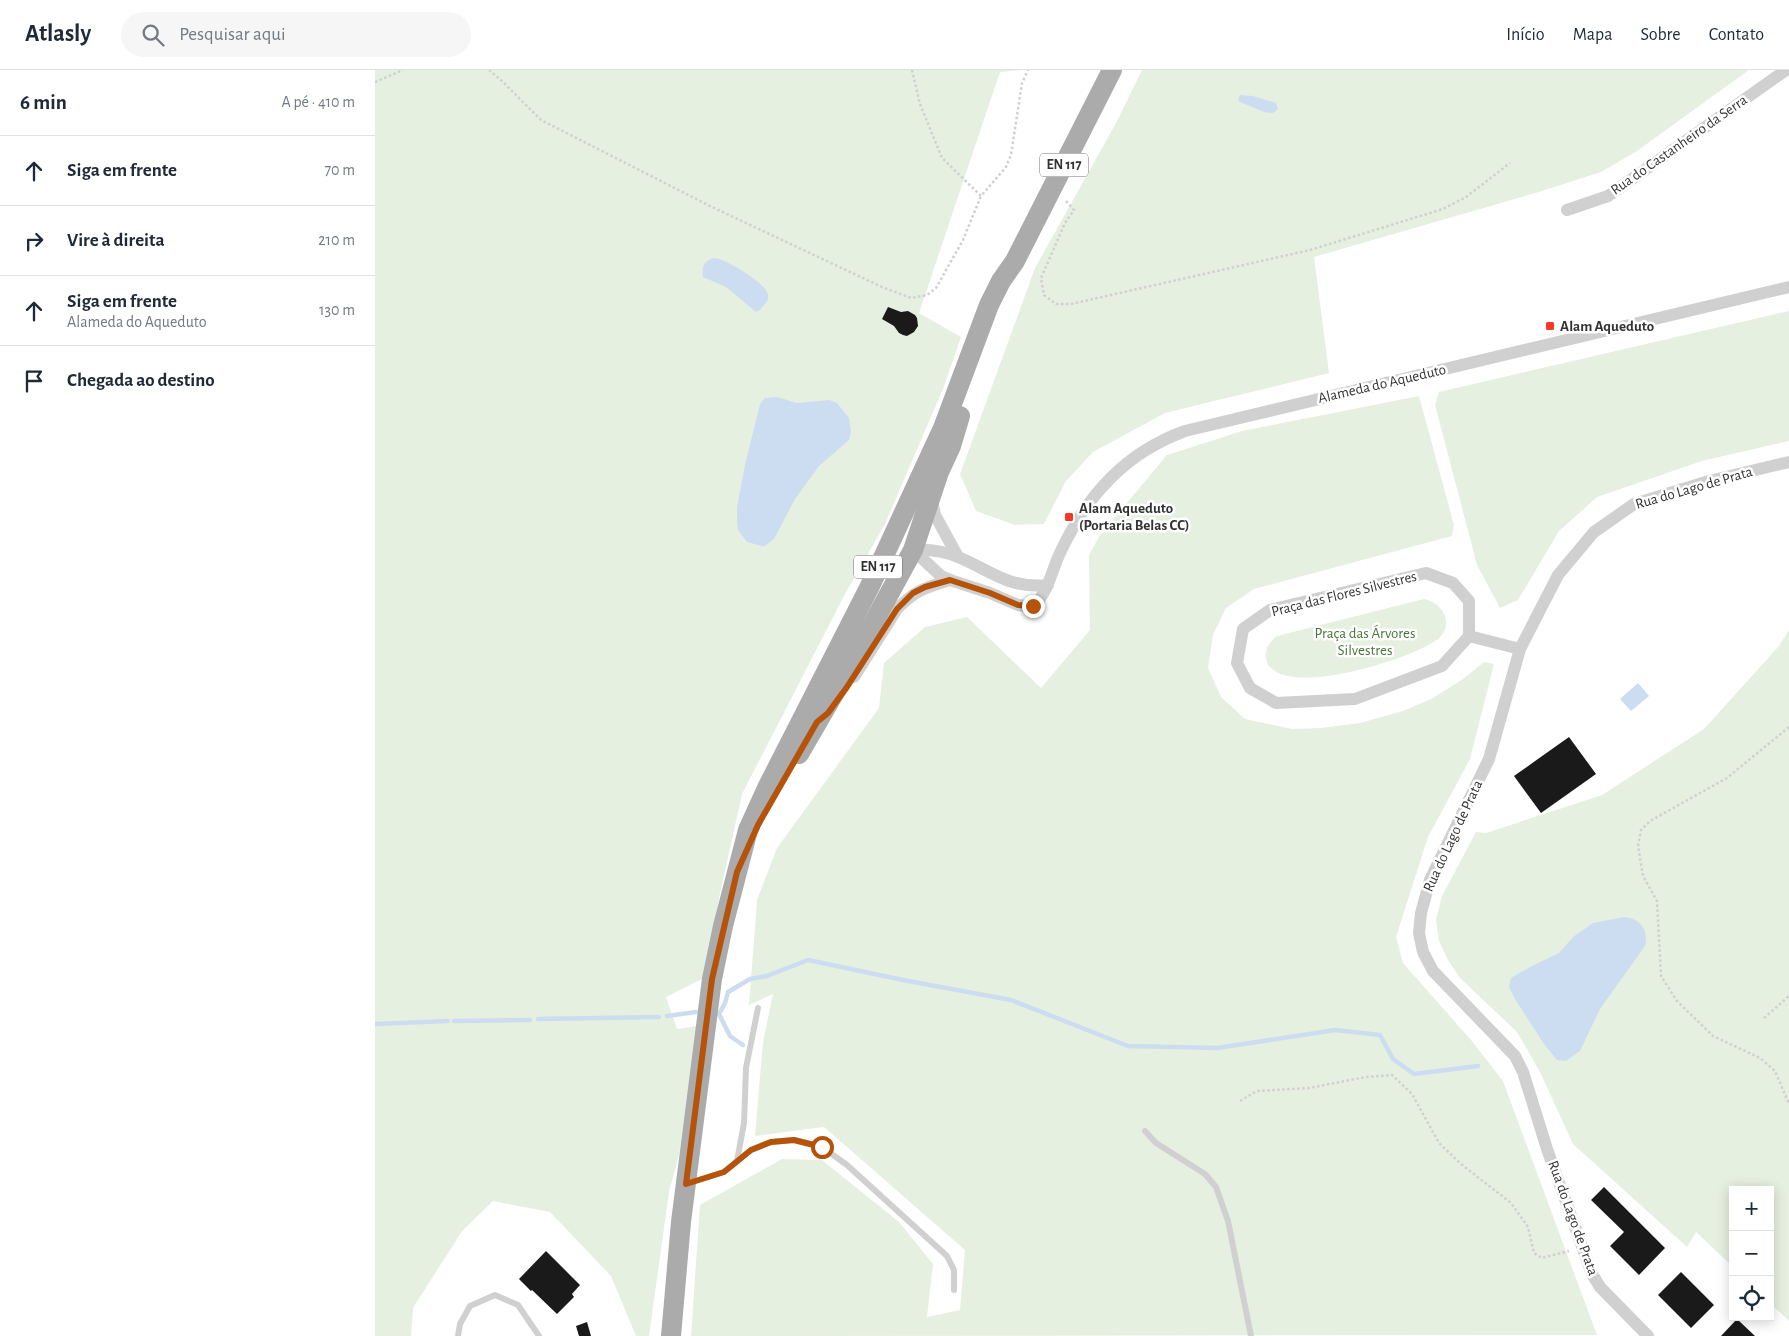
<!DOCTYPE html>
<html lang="pt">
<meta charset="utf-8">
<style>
:root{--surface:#fff;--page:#f6f6f7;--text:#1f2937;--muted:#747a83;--line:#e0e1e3}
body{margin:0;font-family:"Alegreya Sans",sans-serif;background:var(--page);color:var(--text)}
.controls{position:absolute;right:15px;bottom:15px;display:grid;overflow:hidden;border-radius:0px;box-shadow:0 2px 12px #0003}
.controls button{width:45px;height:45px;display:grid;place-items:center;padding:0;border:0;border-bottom:1px solid var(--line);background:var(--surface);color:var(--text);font:25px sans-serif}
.stop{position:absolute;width:15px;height:15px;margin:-11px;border:4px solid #b45309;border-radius:50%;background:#fff}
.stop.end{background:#b45309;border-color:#fff;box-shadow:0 1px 5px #0008}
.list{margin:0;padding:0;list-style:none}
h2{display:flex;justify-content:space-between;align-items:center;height:65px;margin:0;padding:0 20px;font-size:21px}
h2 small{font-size:16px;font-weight:400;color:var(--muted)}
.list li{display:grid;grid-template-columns:32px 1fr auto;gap:15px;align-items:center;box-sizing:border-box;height:70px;padding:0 20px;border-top:1px solid var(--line)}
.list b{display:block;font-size:19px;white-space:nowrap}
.list p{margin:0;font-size:16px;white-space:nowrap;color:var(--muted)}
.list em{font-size:16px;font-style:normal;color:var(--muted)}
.icon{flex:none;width:28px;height:28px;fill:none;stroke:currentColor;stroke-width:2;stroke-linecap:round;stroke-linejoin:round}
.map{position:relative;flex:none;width:1414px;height:1266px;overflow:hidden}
header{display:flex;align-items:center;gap:30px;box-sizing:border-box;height:70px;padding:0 25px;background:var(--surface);border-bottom:1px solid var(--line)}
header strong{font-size:24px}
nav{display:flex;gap:28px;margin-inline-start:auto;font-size:18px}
.search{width:350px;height:45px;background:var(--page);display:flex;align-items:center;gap:12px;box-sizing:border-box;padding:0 18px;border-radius:28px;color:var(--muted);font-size:19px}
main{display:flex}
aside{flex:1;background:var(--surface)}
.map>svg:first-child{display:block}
.green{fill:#e6f0e0}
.water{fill:#ccddf1}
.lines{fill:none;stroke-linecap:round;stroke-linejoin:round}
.stream{stroke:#ccddf1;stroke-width:4.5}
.building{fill:#1a1a1a}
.path{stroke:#d0d0d0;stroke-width:2.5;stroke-dasharray:2.5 2.5;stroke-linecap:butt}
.lane{stroke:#d0d0d0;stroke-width:6}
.street{stroke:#d0d0d0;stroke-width:12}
.primary{stroke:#ababab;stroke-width:20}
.route{stroke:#b45309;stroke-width:6}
.poi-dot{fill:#f73827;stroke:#fff;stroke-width:2}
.labels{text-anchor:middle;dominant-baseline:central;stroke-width:5;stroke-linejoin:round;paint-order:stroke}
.shield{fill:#fff;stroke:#707070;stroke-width:1}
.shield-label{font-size:14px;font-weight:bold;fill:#333}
.street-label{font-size:15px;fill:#333;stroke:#fff}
.poi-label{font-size:15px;font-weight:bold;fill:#333;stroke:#fff;text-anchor:start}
.park-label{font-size:15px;fill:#4c743a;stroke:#fff}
</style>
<header>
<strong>Atlasly</strong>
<div class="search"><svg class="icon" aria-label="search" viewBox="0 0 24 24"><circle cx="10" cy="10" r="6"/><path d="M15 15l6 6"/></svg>Pesquisar aqui</div>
<nav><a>Início</a><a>Mapa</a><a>Sobre</a><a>Contato</a></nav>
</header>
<main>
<aside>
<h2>6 min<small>A pé · 410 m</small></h2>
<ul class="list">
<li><svg class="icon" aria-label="ahead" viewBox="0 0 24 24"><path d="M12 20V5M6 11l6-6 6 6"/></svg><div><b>Siga em frente</b></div><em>70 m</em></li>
<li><svg class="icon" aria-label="right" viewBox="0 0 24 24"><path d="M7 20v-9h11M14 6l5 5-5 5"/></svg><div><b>Vire à direita</b></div><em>210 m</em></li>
<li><svg class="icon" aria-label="ahead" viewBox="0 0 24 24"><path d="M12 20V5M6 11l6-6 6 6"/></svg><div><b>Siga em frente</b><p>Alameda do Aqueduto</p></div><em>130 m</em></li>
<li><svg class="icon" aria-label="arrive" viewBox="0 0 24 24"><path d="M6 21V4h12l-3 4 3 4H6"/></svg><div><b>Chegada ao destino</b></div></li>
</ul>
</aside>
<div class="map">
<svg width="1414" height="1266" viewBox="0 0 1414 1266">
<rect width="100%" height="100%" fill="#fff"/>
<!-- green -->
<g class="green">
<polygon points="0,0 646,0 625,2 544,243 586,267 568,319 510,454 469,526 367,724 344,828 331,907 291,927 302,959 322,956 304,1085 294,1122 274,1266 261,1266 236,1206 175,1142 118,1131 87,1161 38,1238 36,1266 0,1266"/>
<polygon points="767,0 1374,0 1262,81 1226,102 1167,121 939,187 954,303 790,343 718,382 691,411 669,454 640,455 601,441 585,404 660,198 741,53"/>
<polygon points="1414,241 1414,371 1327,391 1222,427 1184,461 1143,530 1125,538 1102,495 1060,335 1064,322"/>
<polygon points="1044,326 1079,455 1077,466 879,519 851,538 838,565 833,598 846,627 870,649 917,659 946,658 985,653 1028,641 1056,629 1088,609 1109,592 1119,594 1095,689 1053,767 1021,867 1028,893 1096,970 1128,1011 1222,1265 316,1266 325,1135 407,1089 447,1090 524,1152 558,1194 552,1247 585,1240 590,1180 449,1057 380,1066 388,972 398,924 374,935 382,830 402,778 504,638 509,593 550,557 592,547 666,618 715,560 714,485 725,465 792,385 867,361"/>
<path d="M1049,529c19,4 31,25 14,40 -25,20 -156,61 -171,23 -4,-11 2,-20 10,-26z"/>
<polygon points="1414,560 1414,1251 1395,1233 1395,1120 1358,1120 1358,1197 1321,1162 1312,1177 1198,1074 1165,1002 1142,962 1085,908 1073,890 1064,871 1061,850 1067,826 1101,762 1111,763 1227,725 1329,659 1404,576"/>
</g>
<!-- water -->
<g class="water">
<polygon points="865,25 878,26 901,33 903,39 898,43 889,42 865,32 863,30"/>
<path d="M339,188c11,0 49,24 53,34 2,3 1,5 1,8l-8,10 -4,2 -30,-25 -23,-10c-1,-10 0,-16 11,-19z"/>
<polygon points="402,327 422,333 454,330 462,333 474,348 476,362 474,370 444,396 420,429 399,469 390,476 387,476 372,472 363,460 362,453 362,437 370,395 385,334 390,328"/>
<polygon points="1263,613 1274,626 1256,641 1245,629"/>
<path d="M1249,847c16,1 25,13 21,29l-45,63 -20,42 -14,10 -9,-1 -13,-16 -29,-45 -6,-12 2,-9 19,-11 29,-14 14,-16 20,-14z"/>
</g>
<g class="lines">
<!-- stream -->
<g class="stream">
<polyline points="292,946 321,942"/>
<polyline points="163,949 284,947"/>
<polyline points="79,951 155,950"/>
<polyline points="0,954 73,951"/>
<polyline points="368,975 355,966 344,944 350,933 353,922 375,909 392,906 433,890 528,910 636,930 753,976 842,978 960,960 1005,965 1018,989 1039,1004 1103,996"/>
</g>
</g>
<!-- building -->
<g class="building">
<polygon points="513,237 526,242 533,241 540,245 542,248 543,256 539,262 532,266 528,265 524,263 519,256 507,249"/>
<polygon points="1194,667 1221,704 1166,743 1139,706"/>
<polygon points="1229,1117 1290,1178 1264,1205 1235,1176 1249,1162 1216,1130"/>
<polygon points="171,1181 205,1215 197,1224 199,1227 182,1244 157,1220 156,1221 144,1209"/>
<polygon points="1306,1202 1339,1235 1316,1258 1283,1225"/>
<polygon points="1362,1249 1380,1266 1346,1266"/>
<polygon points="212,1252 216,1266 204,1266 201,1256"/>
</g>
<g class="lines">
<!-- path -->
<g class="path">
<polyline points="114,0 128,12 166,50 337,137 507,217 536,228 552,225 561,218 588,170 606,126"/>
<polyline points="537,0 545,34 567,88 606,126 631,97 636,85 647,13 653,0"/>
<polyline points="0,12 28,0"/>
<polyline points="691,131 699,140 690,153 666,208 669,225 681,234 696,234 935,180 1068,139 1091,127 1135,93"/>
<polyline points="1414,657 1352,708 1275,751 1266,760 1263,776 1268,806 1282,831 1286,906 1302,931 1338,966 1385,988 1400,1001 1414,1034"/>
<polyline points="1389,948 1414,926"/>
<polyline points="865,1031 882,1021 934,1018 991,1007 1017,1005 1037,1024 1064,1073 1086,1094 1136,1133 1153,1157 1159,1183 1167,1188 1194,1181"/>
</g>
<!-- lane -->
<g class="lane">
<polyline points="770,1061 781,1073 830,1104 841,1117 853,1151 876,1266"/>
<polyline points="362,1091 369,1053 371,998 383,938"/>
<polyline points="314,1113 349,1102 376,1080 396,1072 419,1070 447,1077 472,1095 572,1186 579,1200 579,1220"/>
<polyline points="83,1266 85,1254 95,1236 120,1225 143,1235 164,1266"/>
</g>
<!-- street -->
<g class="street">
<polyline points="1192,140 1233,126 1411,0"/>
<polyline points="557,430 560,445 583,487"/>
<path d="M538,480l28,26 9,4 40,13 28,12 15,2c16,-16 18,-35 27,-54 27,-58 65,-100 125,-122l604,-144"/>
<path d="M538,480c16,-1 31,1 45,7 34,14 50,32 90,28"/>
<polyline points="1094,566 1067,596 980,629 901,633 875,618 862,593 868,559 895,540 1051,503 1078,513 1094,531 1094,566 1145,579"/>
<path d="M479,607l43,-68c19,-19 27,-21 53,-29"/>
<polyline points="1273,1266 1225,1217 1217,1204 1172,1079 1148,1002 1140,986 1058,901 1048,882 1044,863 1046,843 1055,810 1114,689 1145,579 1183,505 1219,462 1259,434 1334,411 1414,392"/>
</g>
<!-- primary -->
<g class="primary">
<polyline points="424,684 471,603 538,480 564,402 576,376 585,346"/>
<polyline points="296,1266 306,1152 337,909 348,856 373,760 393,716 495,516 568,358 614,235 626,211 640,191 737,0"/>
</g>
</g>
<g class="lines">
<!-- route -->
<polyline class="route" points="447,1077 419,1070 396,1072 376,1080 349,1102 311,1114 337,909 362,802 383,755 442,652 453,643 472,617 522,539 538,523 550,517 575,510 615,523 643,535 658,536"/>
</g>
<!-- markers -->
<g class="poi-dot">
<rect x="1170" y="251" width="10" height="10" rx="2.5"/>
<rect x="689" y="442" width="10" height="10" rx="2.5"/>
</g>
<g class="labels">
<!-- shield labels -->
<g class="shield">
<rect x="665" y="83.5" width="48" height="23" rx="4"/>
<rect x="479" y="485.5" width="48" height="23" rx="4"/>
</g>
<g class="shield-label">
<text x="689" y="95">EN 117</text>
<text x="503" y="497">EN 117</text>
</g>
<!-- street labels -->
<g class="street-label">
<text transform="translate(1304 75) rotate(-35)">Rua do Castanheiro da Serra</text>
<text transform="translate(1007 314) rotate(-13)">Alameda do Aqueduto</text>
<text transform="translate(1319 418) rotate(-16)">Rua do Lago de Prata</text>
<text transform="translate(969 524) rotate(-14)">Praça das Flores Silvestres</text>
<text transform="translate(1078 766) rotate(-65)">Rua do Lago de Prata</text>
<text transform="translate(1198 1148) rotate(70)">Rua do Lago de Prata</text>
</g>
<!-- poi labels -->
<g class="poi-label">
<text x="1185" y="256">Alam Aqueduto</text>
<text x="704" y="438">Alam Aqueduto<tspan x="704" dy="17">(Portaria Belas CC)</tspan></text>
</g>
<!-- park labels -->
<g class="park-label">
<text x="990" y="563">Praça das Árvores<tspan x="990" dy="17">Silvestres</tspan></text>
</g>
</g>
</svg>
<div class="controls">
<button>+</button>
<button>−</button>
<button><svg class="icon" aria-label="locate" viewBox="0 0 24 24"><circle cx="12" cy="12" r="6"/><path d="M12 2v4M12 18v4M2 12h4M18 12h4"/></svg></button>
</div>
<div class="stop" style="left:447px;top:1077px"></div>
<div class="stop end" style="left:658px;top:536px"></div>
</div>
</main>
